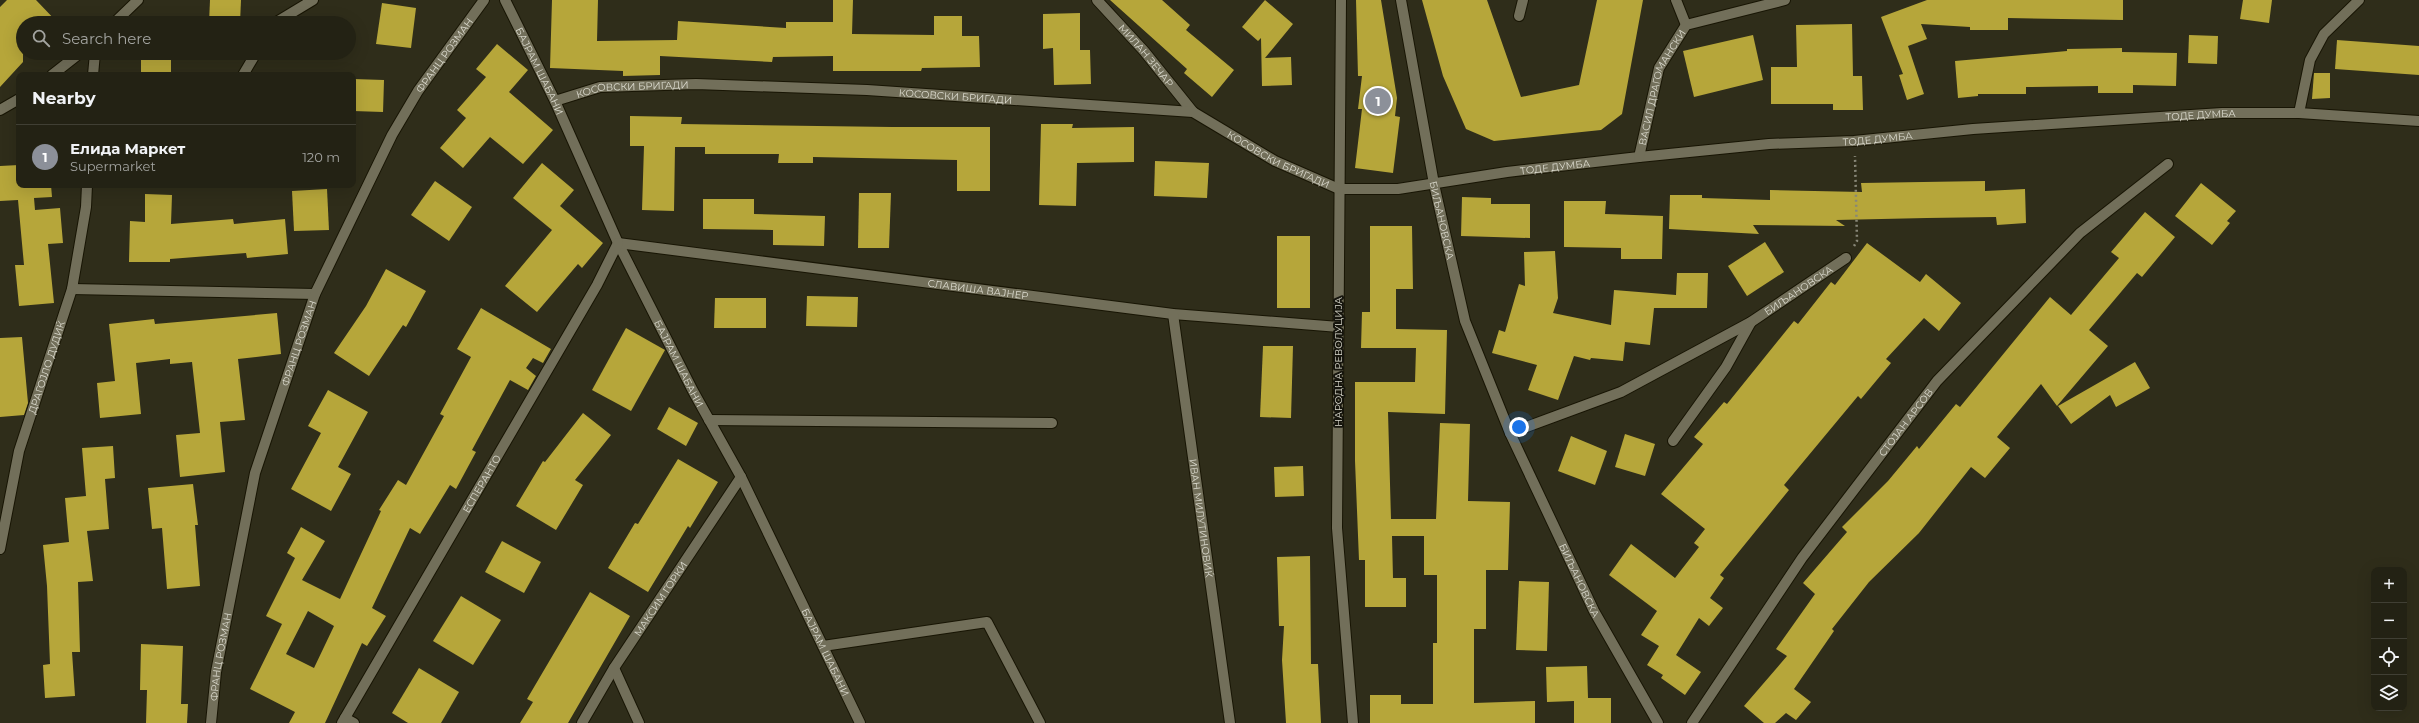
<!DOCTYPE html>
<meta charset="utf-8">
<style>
:root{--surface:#232214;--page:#2f2f22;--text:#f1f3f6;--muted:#a3a4a0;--line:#403f34;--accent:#8c9099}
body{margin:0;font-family:Montserrat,sans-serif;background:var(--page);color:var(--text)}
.controls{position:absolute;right:12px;bottom:12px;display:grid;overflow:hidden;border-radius:8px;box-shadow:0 4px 16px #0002}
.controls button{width:36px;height:36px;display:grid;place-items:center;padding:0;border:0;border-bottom:1px solid var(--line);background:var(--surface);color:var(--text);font:20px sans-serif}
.you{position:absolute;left:1519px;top:427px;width:14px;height:14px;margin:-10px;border:3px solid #fff;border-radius:50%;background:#1a73e8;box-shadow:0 0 0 6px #1a73e833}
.badge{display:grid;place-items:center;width:26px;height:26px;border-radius:50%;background:var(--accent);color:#fff;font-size:13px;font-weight:700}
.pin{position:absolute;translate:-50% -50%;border:2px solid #fff;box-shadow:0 1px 4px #0006}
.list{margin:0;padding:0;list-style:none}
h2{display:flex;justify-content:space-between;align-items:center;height:52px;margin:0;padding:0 16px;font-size:17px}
h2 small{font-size:13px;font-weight:400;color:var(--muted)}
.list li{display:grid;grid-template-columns:26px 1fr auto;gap:12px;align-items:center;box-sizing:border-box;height:64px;padding:0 16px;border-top:1px solid var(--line)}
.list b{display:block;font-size:15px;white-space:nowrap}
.list p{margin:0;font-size:13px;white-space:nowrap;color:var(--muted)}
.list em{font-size:13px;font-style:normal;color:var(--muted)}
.icon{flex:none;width:22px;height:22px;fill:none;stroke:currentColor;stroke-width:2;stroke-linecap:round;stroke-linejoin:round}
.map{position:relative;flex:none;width:2419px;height:723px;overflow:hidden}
.search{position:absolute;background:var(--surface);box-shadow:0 4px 16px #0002;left:16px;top:16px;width:340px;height:44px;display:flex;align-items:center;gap:10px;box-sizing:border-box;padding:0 14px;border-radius:22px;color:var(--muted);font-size:15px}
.panel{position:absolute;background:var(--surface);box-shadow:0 4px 16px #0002;left:16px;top:72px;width:340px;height:116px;border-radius:8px}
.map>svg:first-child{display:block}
.building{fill:#b6a63a;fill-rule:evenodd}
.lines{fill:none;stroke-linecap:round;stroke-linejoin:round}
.service-casing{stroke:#181504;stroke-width:12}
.minor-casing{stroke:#181504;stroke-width:12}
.path{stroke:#888778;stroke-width:2.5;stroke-dasharray:2 3;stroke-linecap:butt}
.service{stroke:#726f5a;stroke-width:10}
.minor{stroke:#726f5a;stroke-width:10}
.labels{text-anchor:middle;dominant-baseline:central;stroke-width:4;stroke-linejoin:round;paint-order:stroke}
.street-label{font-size:10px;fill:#dbdace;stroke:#16150d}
</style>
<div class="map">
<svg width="2419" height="723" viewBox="0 0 2419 723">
<rect width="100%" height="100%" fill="#2f2d1a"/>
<!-- building -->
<g class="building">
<polygon points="7,0 36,0 58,23 23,23 23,62 0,87 0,7"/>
<polygon points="210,0 241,0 240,23 209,23"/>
<polygon points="552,0 598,0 597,41 677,40 678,21 786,28 786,22 833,22 833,0 853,0 852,34 934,35 934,16 962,16 962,36 979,36 980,67 922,68 921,71 833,71 833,56 773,57 772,62 660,56 660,75 623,76 623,71 550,68"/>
<polygon points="1110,0 1162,0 1190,25 1186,30 1234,70 1212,97 1184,73 1187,69"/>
<polygon points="1265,0 1293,24 1265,58 1291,57 1292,85 1262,86 1261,38 1258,41 1242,27"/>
<polygon points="1356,0 1381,0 1397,98 1395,116 1400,117 1393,173 1355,168 1362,109 1358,109 1362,76 1358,76"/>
<polygon points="1422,0 1487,0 1521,97 1579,85 1597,0 1643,0 1622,114 1601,130 1494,141 1466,129 1443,76"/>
<polygon points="1927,0 2123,0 2123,20 2008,18 2008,30 1970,30 1970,27 1921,24 1927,39 1908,46 1924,94 1907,100 1899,75 1903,74 1881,17"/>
<polygon points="2243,0 2272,0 2269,23 2240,19"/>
<polygon points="382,3 416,8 411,48 376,44"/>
<polygon points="1080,13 1080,50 1090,50 1091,84 1054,85 1053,48 1043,49 1043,14"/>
<polygon points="1852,24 1853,76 1862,76 1863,110 1833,110 1833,104 1771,104 1771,67 1797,67 1796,25"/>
<polygon points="1753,35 1763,80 1694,97 1683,51"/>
<polygon points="2189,35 2218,36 2217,64 2188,63"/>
<polygon points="2337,40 2419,46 2419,75 2335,69"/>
<polygon points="497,44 528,70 509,92 553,130 523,164 490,137 463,168 440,148 466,118 457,110 486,77 476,69"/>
<polygon points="2122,48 2122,52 2177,53 2176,86 2133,85 2133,93 2098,93 2098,86 2026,87 2026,94 1978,94 1978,96 1958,98 1955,61 2067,51 2067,49"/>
<rect x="141" y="55" width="30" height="20"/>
<polygon points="2314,73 2330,73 2330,98 2312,99"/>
<polygon points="353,79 384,80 383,112 353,111"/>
<polygon points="630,116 682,117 681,124 892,127 990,127 990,191 957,191 957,160 813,157 813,163 778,163 779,154 705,154 705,147 675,147 674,211 642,210 644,146 630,146"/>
<polygon points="1041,124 1073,124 1072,128 1134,127 1134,162 1077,163 1076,206 1039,205"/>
<polygon points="1155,161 1209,163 1207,198 1154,196"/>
<polygon points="542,163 574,190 560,206 603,243 582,268 578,264 537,312 505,286 552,230 513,198"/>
<polygon points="19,165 19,185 51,185 52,197 34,198 35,210 60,208 63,243 48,244 54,303 19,306 15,265 24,265 18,200 0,201 0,166"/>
<polygon points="435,181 472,207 449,241 411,215"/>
<polygon points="1985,181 1985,191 2025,189 2026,223 1997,225 1996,217 1927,218 1836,220 1845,226 1753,225 1759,234 1669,229 1670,195 1702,195 1702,198 1770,200 1770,190 1862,192 1861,183"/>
<polygon points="2201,183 2236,211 2227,221 2230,223 2212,245 2175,216"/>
<polygon points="327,189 329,230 294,231 292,191"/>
<polygon points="859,193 891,193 889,248 858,248"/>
<polygon points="145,194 172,195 171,224 233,219 234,224 285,219 288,254 247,258 246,253 170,259 170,262 129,262 130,221 145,222"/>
<polygon points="1462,197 1491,198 1491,204 1530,204 1530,238 1461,236"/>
<polygon points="703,199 754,199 754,214 825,216 824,246 773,245 773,230 703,229"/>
<polygon points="1564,201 1606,201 1605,214 1663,216 1662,259 1621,259 1621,248 1564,247"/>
<polygon points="2145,212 2175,237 2142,277 2137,273 2089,330 2108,346 2057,406 2041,384 1997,437 2010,448 1985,478 1971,467 1919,533 1869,582 1832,629 1834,631 1794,689 1811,702 1796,720 1786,713 1775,723 1764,723 1744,706 1787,656 1776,649 1815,594 1803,583 1847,532 1842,527 1888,481 1917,446 1919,449 1956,404 1960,407 2050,297 2071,315 2119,258 2111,252"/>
<polygon points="1370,226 1412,226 1413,289 1396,289 1396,329 1447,330 1445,414 1388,412 1391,519 1436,519 1440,423 1470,424 1468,501 1510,502 1508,570 1486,570 1486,629 1474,629 1474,703 1535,701 1535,723 1370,723 1370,695 1401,695 1401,704 1433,704 1433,643 1437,643 1437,575 1424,575 1424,536 1392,536 1393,578 1406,578 1406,607 1365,607 1365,560 1359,560 1355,461 1355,382 1415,382 1416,348 1361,348 1362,312 1370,312"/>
<rect x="1277" y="236" width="33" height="72"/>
<polygon points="1765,242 1784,272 1747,296 1728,266"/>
<polygon points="1867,243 1920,282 1926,274 1961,303 1939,331 1924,318 1886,359 1891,363 1861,399 1858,396 1784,485 1789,490 1720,575 1724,578 1710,598 1723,608 1709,626 1699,618 1676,655 1701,672 1685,695 1661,678 1663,675 1647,665 1659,646 1641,635 1657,611 1609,575 1631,544 1675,578 1699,547 1694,543 1705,529 1661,494 1703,444 1694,437 1724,402 1727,404 1794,321 1798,324 1831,282 1835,285"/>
<polygon points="1555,251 1558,298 1553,313 1611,325 1614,290 1676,295 1677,273 1708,273 1707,308 1654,308 1650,345 1625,342 1623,361 1591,358 1590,360 1574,356 1558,400 1528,390 1537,365 1492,353 1499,330 1505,332 1519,284 1525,286 1524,252"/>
<polygon points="386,269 426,291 406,327 403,325 369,376 334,353 366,306"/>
<polygon points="807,296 858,297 857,327 806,326"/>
<polygon points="715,298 766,298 766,328 714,328"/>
<path d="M481,308l70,41 -8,14 -10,-5 -7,10 10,8 -8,14 -18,-10 -38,70 4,2 -20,37 -6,-4 -30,49 -10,-6 -38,80 14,8 -19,30 -5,-3 -37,80h-36l6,-11 -45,-23 32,-65 -16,-8 29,-58 -8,-5 14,-26 24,14 -23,39 38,19 41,-88 -2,-1 19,-30 8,5 38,-69 -4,-2 31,-57 -14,-8zM308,611l26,15 -20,42 -28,-14z"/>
<polygon points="277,313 281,354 238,359 245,420 220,422 225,472 180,477 176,435 200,433 192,362 170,364 170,359 136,363 141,414 100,418 97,383 115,381 109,324 154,319 155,324"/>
<polygon points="626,328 665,350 631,411 592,390"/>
<polygon points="22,337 28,403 24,415 0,417 0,338"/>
<polygon points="1263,346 1293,346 1291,418 1260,417"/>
<polygon points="2135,362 2150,388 2116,407 2110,395 2071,424 2058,406"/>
<polygon points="328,390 368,412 338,467 351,474 331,511 291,489 321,433 308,426"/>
<polygon points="669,407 698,423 686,446 657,429"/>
<polygon points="583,413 611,435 575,480 583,485 556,530 516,506 543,461 545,462"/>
<polygon points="1625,434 1655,444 1645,476 1615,467"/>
<polygon points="1571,436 1607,451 1595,485 1558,471"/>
<polygon points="113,446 115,478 105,479 109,529 87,531 93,581 78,582 80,652 72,652 75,696 45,698 43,665 50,664 47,586 43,545 69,542 65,498 86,496 82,448"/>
<polygon points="678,459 718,482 690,528 688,526 648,592 608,568 635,523 638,524"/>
<polygon points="1303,466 1304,496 1275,497 1274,467"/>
<polygon points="193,484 198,525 195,525 200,586 167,589 162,528 152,529 148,488"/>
<polygon points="502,541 541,562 524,593 485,572"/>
<polygon points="1310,556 1311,664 1318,664 1321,723 1286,723 1282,660 1284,626 1279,626 1277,557"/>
<polygon points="1519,581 1549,582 1547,651 1516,650"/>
<polygon points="590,592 630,616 568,723 520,723 533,702 527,699"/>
<polygon points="461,596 501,620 473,665 433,641"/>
<polygon points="141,644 183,646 181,704 188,704 187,723 146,723 147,690 140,690"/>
<polygon points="1587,666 1588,698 1611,698 1611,723 1574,723 1574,701 1547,702 1546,667"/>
<polygon points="419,668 459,692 441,723 408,723 392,713"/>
</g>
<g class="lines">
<defs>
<g id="service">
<polyline points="1519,16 1523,0"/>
<polyline points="275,23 313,0"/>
<polyline points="243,75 256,53"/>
</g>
<g id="minor">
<path id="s1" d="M505,0l50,101 63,142 75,148 48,86 119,246"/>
<path id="s2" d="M1097,0l47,51 49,61"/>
<polyline points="1341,0 1337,528 1353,723"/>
<path id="s3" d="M1401,0l33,184 31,137 45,112 84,178 64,112"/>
<polyline points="1676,0 1686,25"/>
<polyline points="114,23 138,0"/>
<polyline points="52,75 80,53"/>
<polyline points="93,75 95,53"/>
<path id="s4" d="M555,101l45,-14 96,-3 171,6 326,22 82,49 64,28h59l109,-17 132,-15 130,-13 85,-3 119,-12 249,-16h77l120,8"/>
<polyline points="0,110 19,99"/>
<polyline points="2299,113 2310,60 2324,34 2359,0"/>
<path id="s5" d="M1639,157l20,-89 27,-43 99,-25"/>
<path id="s6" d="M618,243l555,71 166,13"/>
<polyline points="72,289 315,294"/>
<path id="s7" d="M1173,314l57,409"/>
<polyline points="709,420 1052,423"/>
<path id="s8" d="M1510,433l111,-41 130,-70 95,-64"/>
<polyline points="1673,441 1726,367 1751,322"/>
<path id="s9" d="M0,549l19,-98 53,-162 14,-82 1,-22"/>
<polyline points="823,646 987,622 1040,723"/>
<polyline points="614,668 639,723"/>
<polyline points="345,718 354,723"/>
<path id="s10" d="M211,723l5,-51 39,-199 60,-179 77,-159 26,-44 66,-91"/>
<path id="s11" d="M342,723l255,-438 21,-42"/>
<path id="s12" d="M582,723l32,-55 127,-191"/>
<path id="s13" d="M1692,723l110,-165 135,-177 143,-148 88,-69"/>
</g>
</defs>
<!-- service casing -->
<use href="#service" class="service-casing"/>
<!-- minor casing -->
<use href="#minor" class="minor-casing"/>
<!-- path -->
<polyline class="path" points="1854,246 1857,241 1855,156"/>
<!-- service -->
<use href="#service" class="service"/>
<!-- minor -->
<use href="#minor" class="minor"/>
</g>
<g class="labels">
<!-- street labels -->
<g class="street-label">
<text stroke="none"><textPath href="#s10" startOffset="715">ФРАНЦ РОЗМАН</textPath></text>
<text stroke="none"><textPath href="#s2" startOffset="74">МИЛАН ЗЕЧАР</textPath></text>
<text stroke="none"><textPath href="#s1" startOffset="79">БАЈРАМ ШАБАНИ</textPath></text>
<text stroke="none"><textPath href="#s5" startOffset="74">ВАСИЛ ДРАГОМАНСКИ</textPath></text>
<text stroke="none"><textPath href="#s4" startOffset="79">КОСОВСКИ БРИГАДИ</textPath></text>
<text stroke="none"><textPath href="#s4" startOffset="403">КОСОВСКИ БРИГАДИ</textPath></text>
<text stroke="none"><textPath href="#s4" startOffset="1672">ТОДЕ ДУМБА</textPath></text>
<text stroke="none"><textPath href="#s4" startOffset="1348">ТОДЕ ДУМБА</textPath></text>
<text stroke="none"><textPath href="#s4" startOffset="739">КОСОВСКИ БРИГАДИ</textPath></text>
<text stroke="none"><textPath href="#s4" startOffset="1024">ТОДЕ ДУМБА</textPath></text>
<text stroke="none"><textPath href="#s3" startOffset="224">БИЉАНОВСКА</textPath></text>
<text stroke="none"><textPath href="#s6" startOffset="363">СЛАВИША ВАЈНЕР</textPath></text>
<text stroke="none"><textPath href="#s8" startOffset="323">БИЉАНОВСКА</textPath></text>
<text stroke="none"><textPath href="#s10" startOffset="391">ФРАНЦ РОЗМАН</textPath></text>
<text transform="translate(1338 362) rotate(-90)">НАРОДНА РЕВОЛУЦИЈА</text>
<text stroke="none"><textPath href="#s1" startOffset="403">БАЈРАМ ШАБАНИ</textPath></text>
<text stroke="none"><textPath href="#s9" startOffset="188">ДРАГОЈЛО ДУДИЌ</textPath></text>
<text stroke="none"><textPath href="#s13" startOffset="369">СТОЈАН АРСОВ</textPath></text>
<text stroke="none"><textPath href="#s11" startOffset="277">ЕСПЕРАНТО</textPath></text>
<text stroke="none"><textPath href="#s7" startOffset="206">ИВАН МИЛУТИНОВИЌ</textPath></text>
<text stroke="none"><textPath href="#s3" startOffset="611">БИЉАНОВСКА</textPath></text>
<text stroke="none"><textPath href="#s12" startOffset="147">МАКСИМ ГОРКИ</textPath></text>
<text stroke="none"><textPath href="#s1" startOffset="727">БАЈРАМ ШАБАНИ</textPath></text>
<text stroke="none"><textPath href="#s10" startOffset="67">ФРАНЦ РОЗМАН</textPath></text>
</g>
</g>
</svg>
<div class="controls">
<button>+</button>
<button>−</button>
<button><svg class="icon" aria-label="locate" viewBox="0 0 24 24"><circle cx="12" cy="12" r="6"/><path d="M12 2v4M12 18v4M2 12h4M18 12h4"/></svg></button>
<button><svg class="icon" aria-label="layers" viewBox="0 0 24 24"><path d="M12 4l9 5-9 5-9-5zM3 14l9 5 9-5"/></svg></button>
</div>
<div class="you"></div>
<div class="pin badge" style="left:1378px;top:101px">1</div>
<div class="search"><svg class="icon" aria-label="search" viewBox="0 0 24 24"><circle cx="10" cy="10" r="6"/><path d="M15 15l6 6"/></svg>Search here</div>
<section class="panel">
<h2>Nearby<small></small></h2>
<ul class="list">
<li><span class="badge">1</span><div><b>Елида Маркет</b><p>Supermarket</p></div><em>120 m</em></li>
</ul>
</section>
</div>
